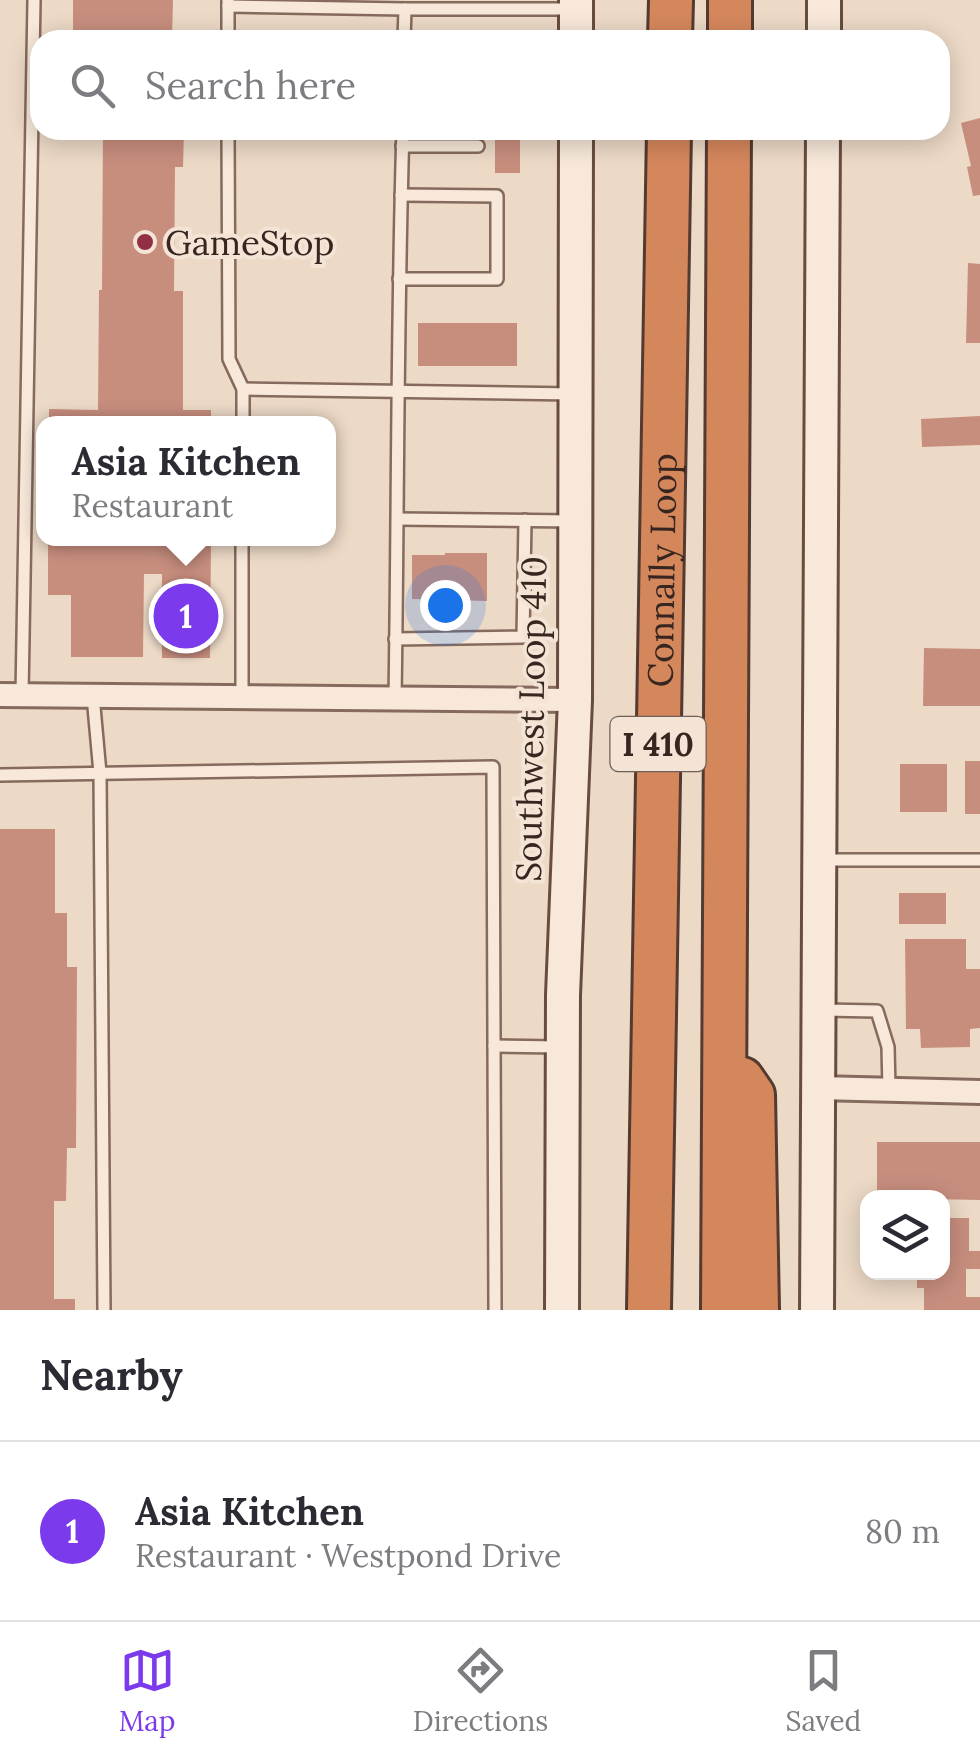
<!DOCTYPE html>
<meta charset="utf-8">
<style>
:root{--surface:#fff;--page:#f7f7f7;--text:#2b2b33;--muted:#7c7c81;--line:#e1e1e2;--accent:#7c3aed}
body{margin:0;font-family:Lora,serif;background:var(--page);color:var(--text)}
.controls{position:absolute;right:30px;bottom:30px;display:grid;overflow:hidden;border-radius:20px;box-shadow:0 5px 25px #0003}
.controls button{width:90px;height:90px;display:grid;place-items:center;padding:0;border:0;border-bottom:2px solid var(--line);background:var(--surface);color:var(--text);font:50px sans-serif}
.you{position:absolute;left:445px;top:605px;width:35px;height:35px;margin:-25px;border:8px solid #fff;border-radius:50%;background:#1a73e8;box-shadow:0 0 0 15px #1a73e833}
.badge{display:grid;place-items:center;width:65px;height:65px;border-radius:50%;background:var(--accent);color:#fff;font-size:32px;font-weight:700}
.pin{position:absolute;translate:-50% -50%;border:5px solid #fff;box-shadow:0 2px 10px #0006}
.popup{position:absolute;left:36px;top:416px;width:300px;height:130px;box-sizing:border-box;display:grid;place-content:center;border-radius:20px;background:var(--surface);filter:drop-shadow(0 2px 8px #0005);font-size:32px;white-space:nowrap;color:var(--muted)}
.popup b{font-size:38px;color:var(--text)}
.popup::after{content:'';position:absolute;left:50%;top:100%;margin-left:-20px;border:20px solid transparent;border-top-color:var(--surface)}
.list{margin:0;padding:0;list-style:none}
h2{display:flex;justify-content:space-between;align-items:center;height:130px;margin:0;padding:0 40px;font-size:42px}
h2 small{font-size:32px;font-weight:400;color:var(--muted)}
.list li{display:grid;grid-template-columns:65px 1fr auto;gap:30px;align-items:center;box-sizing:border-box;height:180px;padding:0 40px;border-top:2px solid var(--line)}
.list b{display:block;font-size:38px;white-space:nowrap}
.list p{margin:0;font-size:32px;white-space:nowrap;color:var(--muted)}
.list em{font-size:32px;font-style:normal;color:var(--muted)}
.icon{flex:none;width:55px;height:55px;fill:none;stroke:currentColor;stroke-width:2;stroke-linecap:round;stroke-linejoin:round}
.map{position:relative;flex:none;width:980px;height:1310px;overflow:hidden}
.search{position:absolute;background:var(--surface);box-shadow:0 5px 25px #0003;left:30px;right:30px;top:30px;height:110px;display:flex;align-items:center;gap:25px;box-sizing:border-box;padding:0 35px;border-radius:30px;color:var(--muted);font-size:38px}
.sheet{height:310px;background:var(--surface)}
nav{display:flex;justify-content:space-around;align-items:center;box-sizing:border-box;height:140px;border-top:2px solid var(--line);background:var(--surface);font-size:28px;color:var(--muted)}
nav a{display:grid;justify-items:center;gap:5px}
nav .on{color:var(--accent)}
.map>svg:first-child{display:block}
.building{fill:#c78e7e}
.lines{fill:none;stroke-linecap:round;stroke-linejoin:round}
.lane-casing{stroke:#866a5d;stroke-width:16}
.street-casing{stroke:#866a5d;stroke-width:28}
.secondary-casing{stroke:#684c40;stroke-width:38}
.highway-casing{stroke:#543a31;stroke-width:48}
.lane{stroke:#f7e8d9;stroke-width:11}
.street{stroke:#f7e8d9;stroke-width:22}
.secondary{stroke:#f7e8d9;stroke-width:32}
.highway{stroke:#d5875c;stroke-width:42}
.poi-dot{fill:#913045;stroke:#f3e4d5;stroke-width:4}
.labels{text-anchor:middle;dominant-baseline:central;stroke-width:8;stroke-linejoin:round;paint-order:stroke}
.shield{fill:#f3e4d5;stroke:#6f5f56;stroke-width:2.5}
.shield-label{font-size:32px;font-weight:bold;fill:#372620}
.poi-label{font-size:35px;fill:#372620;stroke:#f3e4d5;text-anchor:start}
.street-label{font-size:35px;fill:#372620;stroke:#f3e4d5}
</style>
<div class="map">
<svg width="980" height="1310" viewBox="0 0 980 1310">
<rect width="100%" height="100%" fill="#ecd9c6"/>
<!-- building -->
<g class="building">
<polygon points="73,0 173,0 172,40 73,40"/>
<polygon points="980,118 980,195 973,196 967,167 971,166 961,123"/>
<polygon points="103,130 184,130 183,167 175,167 174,291 183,291 183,410 211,410 211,424 49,424 49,409 98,410 99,290 102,290"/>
<rect x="495" y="130" width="25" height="43"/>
<polygon points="968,263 980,264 980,343 966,343"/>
<rect x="418" y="323" width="99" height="43"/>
<polygon points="980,416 980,445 922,447 921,419"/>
<polygon points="48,538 211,538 210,658 162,658 162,574 144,574 143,657 71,657 71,595 48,595"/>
<polygon points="445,553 487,553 487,601 412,599 412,555 445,555"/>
<polygon points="924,648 980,649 980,706 923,706"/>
<rect x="965" y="761" width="15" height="53"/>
<rect x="900" y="764" width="47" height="48"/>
<polygon points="0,829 55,829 55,913 67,913 67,967 77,967 76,1148 67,1148 66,1201 54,1201 54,1299 75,1299 75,1310 0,1310"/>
<rect x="899" y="893" width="47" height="31"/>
<polygon points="905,939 966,939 966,969 980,969 980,1028 970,1029 970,1047 921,1048 920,1029 906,1029"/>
<polygon points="877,1142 980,1142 980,1200 877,1198"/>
<polygon points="942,1218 969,1218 969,1251 980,1251 980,1269 966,1269 966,1297 980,1297 980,1310 924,1310 924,1288 917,1288 917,1272 942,1272"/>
</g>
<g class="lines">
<defs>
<g id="lane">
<polyline points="228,0 228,40"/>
<polyline points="228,6 405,9"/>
<polyline points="404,40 405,9 574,9"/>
<polyline points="228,130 229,359 243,389 243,424"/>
<polyline points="402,146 478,146"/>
<polyline points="399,279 497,279 497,196 401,195"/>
<polyline points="243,389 574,394"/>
<polyline points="398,519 574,521"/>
<polyline points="395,639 523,637 525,520"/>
<polyline points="22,695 34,0"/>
<polyline points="93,696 100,773 104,1310"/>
<polyline points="242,697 242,538"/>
<path d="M395,698c3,-189 2,-379 8,-568"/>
<polyline points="0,775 493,767 495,1310"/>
<polyline points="824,860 980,860"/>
<polyline points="823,1010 877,1011 888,1047 889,1089"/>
<polyline points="494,1046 560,1047"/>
</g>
<g id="street">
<polyline points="0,695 575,700"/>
<polyline points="818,1088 980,1092"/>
</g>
<g id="secondary">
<polyline points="576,40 576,0"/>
<polyline points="824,40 824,0"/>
<polyline points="562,1310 563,995 575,700 576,130"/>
<polyline points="817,1310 823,130"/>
</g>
<g id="highway">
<polyline points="670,40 671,0"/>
<polyline points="730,40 730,0"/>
<polyline points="742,1079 753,1095 757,1310"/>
<path id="s1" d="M649,1310l20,-1180"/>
<polyline points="723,1310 729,130"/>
</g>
</defs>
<!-- lane casing -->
<use href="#lane" class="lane-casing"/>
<!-- street casing -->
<use href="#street" class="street-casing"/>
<!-- secondary casing -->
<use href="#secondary" class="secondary-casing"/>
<!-- highway casing -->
<use href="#highway" class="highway-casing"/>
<!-- lane -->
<use href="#lane" class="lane"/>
<!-- street -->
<use href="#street" class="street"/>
<!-- secondary -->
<use href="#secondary" class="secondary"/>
<!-- highway -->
<use href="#highway" class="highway"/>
</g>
<!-- markers -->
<circle class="poi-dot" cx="145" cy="242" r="10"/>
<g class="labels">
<!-- shield labels -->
<rect class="shield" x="610.5" y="717" width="95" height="54" rx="8"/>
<g class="shield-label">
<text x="658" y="744">I 410</text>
</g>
<!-- poi labels -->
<g class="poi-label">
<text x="165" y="242">GameStop</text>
</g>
<!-- street labels -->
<g class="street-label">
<text stroke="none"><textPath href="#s1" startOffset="740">Connally Loop</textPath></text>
<text transform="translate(531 719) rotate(-89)">Southwest Loop 410</text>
</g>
</g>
</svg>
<div class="controls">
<button><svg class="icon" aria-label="layers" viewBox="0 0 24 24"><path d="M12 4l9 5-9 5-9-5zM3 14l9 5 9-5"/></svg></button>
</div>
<div class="you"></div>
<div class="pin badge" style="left:186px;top:616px">1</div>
<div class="popup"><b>Asia Kitchen</b>Restaurant</div>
<div class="search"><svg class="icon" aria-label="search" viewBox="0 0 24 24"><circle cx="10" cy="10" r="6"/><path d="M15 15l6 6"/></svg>Search here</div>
</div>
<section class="sheet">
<h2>Nearby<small></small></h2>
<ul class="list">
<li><span class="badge">1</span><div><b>Asia Kitchen</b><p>Restaurant · Westpond Drive</p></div><em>80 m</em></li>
</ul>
</section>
<nav>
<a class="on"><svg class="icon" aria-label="map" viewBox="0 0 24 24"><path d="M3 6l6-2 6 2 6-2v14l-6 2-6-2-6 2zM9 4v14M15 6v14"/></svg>Map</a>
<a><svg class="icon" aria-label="directions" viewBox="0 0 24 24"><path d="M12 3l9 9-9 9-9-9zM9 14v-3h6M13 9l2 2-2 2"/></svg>Directions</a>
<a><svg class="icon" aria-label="saved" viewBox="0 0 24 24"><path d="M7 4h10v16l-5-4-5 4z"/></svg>Saved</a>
</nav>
